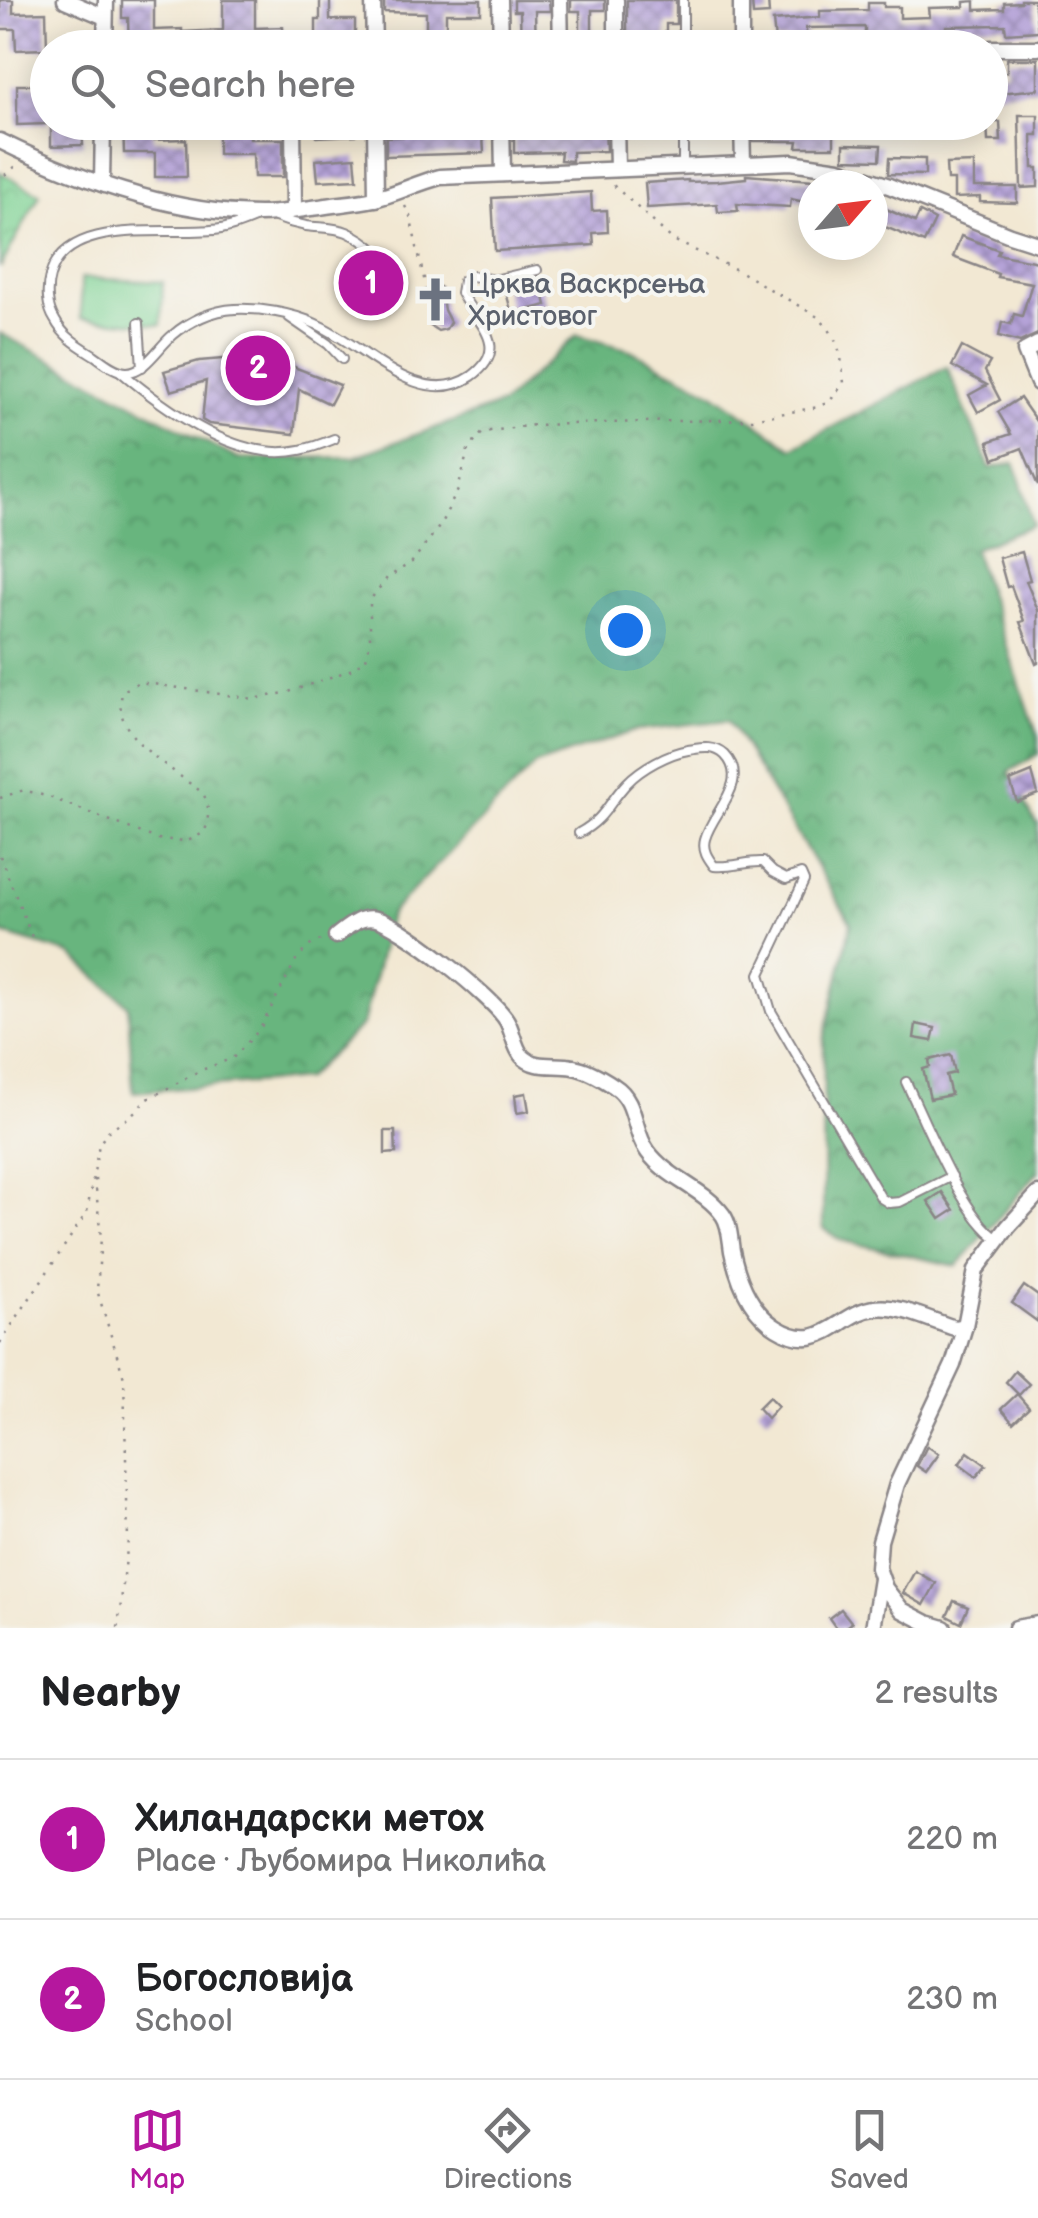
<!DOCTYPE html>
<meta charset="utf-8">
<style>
:root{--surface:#fff;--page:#f2f2f2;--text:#202124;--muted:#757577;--line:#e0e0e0;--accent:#b5179e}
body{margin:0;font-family:"Balsamiq Sans",sans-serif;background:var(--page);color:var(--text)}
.compass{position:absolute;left:798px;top:170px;width:90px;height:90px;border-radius:50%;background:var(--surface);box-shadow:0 5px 25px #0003;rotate:62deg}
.you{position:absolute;left:625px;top:630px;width:35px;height:35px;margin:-25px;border:8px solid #fff;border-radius:50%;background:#1a73e8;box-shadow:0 0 0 15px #1a73e833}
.badge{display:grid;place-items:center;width:65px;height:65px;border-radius:50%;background:var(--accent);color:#fff;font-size:32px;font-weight:700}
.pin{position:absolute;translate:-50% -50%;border:5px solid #fff;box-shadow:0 2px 10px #0006}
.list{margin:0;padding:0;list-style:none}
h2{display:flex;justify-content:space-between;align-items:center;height:130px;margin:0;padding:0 40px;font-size:42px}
h2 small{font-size:32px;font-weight:400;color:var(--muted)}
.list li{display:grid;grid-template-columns:65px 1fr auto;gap:30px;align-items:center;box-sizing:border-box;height:160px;padding:0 40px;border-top:2px solid var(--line)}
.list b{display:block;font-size:38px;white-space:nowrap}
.list p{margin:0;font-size:32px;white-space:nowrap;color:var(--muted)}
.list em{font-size:32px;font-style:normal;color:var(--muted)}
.icon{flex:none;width:55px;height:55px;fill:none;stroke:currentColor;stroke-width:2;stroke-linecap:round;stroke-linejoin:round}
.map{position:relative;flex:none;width:1038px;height:1628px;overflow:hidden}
.search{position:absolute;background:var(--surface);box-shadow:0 5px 25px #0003;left:30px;right:30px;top:30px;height:110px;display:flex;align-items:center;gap:25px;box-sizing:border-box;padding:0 35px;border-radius:55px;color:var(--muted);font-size:38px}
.sheet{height:450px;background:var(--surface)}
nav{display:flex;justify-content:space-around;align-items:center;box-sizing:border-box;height:140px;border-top:2px solid var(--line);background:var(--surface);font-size:28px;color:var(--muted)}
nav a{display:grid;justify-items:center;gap:5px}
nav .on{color:var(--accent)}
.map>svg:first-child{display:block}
.forest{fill:url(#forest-crowns);stroke:#456c5c;stroke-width:2.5}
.park{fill:url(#park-crowns);stroke:#527a68;stroke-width:2.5}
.pitch{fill:#81d395;stroke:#527a68;stroke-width:2.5}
.building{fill:url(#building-cross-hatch)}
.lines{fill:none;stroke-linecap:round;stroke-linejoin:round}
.service-casing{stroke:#8a8587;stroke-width:12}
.minor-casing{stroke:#8a8587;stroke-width:19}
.path{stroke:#8a8587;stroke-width:2.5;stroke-dasharray:2.5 8;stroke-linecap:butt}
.service{stroke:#fff;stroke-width:8}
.minor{stroke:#fff;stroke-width:14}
.labels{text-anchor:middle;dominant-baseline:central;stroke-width:8;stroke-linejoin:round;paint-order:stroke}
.worship-label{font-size:28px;fill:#5b616d;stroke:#f6f6f2;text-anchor:start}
</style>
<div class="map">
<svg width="1038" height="1628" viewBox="0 0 1038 1628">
<defs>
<pattern id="forest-crowns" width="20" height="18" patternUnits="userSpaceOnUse" patternTransform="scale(2.5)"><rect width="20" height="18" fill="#68b57e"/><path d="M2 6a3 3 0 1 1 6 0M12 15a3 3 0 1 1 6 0" fill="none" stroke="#559368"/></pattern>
<pattern id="park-crowns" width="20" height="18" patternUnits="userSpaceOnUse" patternTransform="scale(2.5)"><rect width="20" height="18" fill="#81d395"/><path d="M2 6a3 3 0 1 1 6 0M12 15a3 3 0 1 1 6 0" fill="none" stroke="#6fb581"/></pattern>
<pattern id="building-cross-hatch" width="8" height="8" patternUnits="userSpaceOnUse" patternTransform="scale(2.5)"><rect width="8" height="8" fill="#b5a3d8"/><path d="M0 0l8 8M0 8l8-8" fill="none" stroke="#9384b0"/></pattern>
</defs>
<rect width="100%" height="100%" fill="#f6f6f2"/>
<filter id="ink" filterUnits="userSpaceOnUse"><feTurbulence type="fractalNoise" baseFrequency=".01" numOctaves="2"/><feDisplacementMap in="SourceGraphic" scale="20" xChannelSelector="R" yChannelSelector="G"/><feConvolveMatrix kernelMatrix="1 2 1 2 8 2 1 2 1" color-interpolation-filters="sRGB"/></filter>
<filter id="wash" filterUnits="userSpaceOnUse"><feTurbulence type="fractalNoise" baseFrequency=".0048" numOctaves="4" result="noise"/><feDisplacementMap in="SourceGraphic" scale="40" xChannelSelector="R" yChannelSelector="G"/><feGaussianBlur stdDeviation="2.25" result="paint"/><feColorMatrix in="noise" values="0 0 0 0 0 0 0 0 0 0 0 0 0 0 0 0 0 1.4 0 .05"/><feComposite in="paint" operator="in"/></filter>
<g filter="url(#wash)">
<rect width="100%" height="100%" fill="#f2e8d3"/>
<!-- forest -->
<polygon class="forest" points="0,333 238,459 354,457 502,404 577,335 630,350 712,392 792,448 947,367 990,468 1015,463 1033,525 973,549 1038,737 1038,754 1009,772 1036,823 1038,823 1038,1172 957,1266 840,1240 823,1228 824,1040 851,923 729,720 637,730 535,765 390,914 363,1024 305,1079 133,1092 128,1005 71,954 0,933"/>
<!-- park -->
<polygon class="park" points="0,172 40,194 0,268"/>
<!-- pitch -->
<polygon class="pitch" points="81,278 163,282 161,325 81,318"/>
<g id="blocks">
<!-- building -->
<g class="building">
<polygon points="0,0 13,0 13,13 46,12 47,49 16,50 15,29 0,29"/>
<polygon points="122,0 154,0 154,30 182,29 182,32 223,30 223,0 255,0 255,28 283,27 284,48 129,48 128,18 122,18"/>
<polygon points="320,0 330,0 330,20 355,20 355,38 316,39 316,20 320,20"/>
<polygon points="384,0 481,0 481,13 446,13 446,48 426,48 426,13 384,12"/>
<polygon points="514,0 549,0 550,11 535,11 536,48 521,48 520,11 514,11"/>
<polygon points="571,0 605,0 605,10 592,10 592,34 605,34 605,48 572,48 571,35 580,34 580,11 571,11"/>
<polygon points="627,0 676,0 676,24 666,24 666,48 649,48 649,44 627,45"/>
<polygon points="752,0 768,0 769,14 753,15"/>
<polygon points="1021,0 1034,0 1038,31 1006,33 1005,25 946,26 946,33 913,34 865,34 865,27 806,28 806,38 775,41 773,21 820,17 820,11 868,10 868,3 884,3 884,7 900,7 900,18 930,17 929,8 964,7 964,2 975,1 975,10 1004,9 1004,3 1021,2"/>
<polygon points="1007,59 1038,59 1038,89 990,94 990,73 1007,72"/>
<polygon points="17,85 47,85 47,124 17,125"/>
<polygon points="1019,115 1038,115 1038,135 1032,135 1033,168 1038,168 1038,187 1021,188"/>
<polygon points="51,122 82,122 83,145 51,146"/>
<polygon points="123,122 153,122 153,140 186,139 187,177 155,177 155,153 124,153"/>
<polygon points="218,122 250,122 250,139 283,139 283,177 254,177 253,154 218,154"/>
<polygon points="316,122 356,122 356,135 317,137"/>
<polygon points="627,122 644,122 644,137 627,138"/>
<polygon points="987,122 1000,122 1001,141 988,141"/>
<polygon points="753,125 788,126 788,131 834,132 834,147 797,147 798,141 753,141"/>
<polygon points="605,127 606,151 572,152 572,161 560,160 561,152 514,153 514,135 573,134 572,128"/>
<polygon points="430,136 483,136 484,153 386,156 386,137"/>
<polygon points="844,144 881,145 880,160 844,159"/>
<polygon points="355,157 357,179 318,181 316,160"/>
<polygon points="889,158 925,159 925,175 888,174"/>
<polygon points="974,163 974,187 1017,187 1017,203 980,202 980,197 954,198 954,180 947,180 946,164"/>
<polygon points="746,175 813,180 813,204 791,199 790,207 737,204 738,211 718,212 717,204 647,208 645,183 688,180 688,182 717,181 746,178"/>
<polygon points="591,192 592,211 607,210 608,232 593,233 594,245 495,251 492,198"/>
<polygon points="873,203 915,222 920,212 935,220 924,243 873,222"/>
<polygon points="961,236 999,250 997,254 1038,262 1038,334 1020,342 999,336 1002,322 1011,324 1014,314 1022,316 1032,283 997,277 998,274 953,257"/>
<polygon points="367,260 395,283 375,306 348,283"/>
<polygon points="539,277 546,305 512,314 504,285"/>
<polygon points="440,287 444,310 450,322 446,329 438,331 429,325 430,314 425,290"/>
<polygon points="962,347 990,362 985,371 1000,400 978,412 969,395 987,385 952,366"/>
<polygon points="235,358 289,365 340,385 330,404 299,389 294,434 209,424 202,420 206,381 171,391 164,371 199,361"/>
<polygon points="1020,398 1038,424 1038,486 1022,448 994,459 988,442 1011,434 998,412"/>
<polygon points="1022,552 1030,580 1026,581 1038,610 1038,663 1036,664 1020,622 1024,621 1011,586 1007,587 999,558"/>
<polygon points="1032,772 1038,794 1017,802 1010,781"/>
<polygon points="916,1024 935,1028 932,1041 914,1038"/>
<polygon points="951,1055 955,1073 946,1075 951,1095 930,1099 923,1069 930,1067 929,1060"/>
<polygon points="526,1093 529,1111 517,1113 515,1095"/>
<polygon points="385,1131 395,1131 396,1153 385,1154"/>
<polygon points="942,1192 954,1210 940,1219 928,1201"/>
<polygon points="1024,1286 1038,1296 1038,1322 1012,1303"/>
<polygon points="1015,1371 1029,1384 1019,1395 1006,1382"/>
<polygon points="1017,1394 1029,1408 1013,1423 1001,1409"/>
<polygon points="769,1397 778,1406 767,1418 758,1408"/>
<polygon points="927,1446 939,1454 926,1472 917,1466"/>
<polygon points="968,1452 986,1465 976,1477 959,1464"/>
<polygon points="915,1571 936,1583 924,1605 903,1593"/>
<polygon points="954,1601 968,1607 961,1623 947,1616"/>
<polygon points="841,1609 852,1623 845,1628 836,1628 829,1618"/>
</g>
</g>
</g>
<g filter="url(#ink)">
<use href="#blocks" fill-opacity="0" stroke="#8a8587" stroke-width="2.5"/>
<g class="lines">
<defs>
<g id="service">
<polyline points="683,0 683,48"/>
<polyline points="683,122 683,166"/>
<path d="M257,217c-12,5 -24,10 -36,12 -49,8 -154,-15 -171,47 -4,14 -3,32 5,44 9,17 23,25 39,35 9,6 21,17 33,17 18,0 32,-26 46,-37 16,-14 40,-25 62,-26 26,-1 57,4 81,15 46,19 103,88 156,52 40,-29 5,-53 -11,-83l2,-12 8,-5 23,4 43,-10"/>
<path d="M275,217c10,4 20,7 31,9 14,2 28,1 41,6 24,10 39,29 55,48"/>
<polyline points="289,317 328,344 342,359"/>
<polyline points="139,323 142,367"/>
<path d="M120,371c38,32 94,74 145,80 25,4 47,-3 69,-12"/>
<path d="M579,833c27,-15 29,-30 48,-50 14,-15 42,-30 61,-33 14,-2 26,-5 37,5 26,27 -13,57 -20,84 -3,11 3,19 9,27 18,2 32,-5 49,-4l10,10 13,7 15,-5 3,7 -44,93 11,37 110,187 8,5 11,-1 52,-26"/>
<path d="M906,1082c20,41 56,134 92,157"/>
</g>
<g id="minor">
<polyline points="65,0 105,17"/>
<polyline points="373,0 374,48"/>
<polyline points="500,0 501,48"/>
<polyline points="560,0 561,48"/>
<polyline points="616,0 616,48"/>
<polyline points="741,0 741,48"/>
<polyline points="105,48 106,0"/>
<polyline points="990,48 1038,48"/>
<polyline points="293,122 294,210"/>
<polyline points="375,122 376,199"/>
<polyline points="502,122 503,174"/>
<polyline points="616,122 617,169"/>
<polyline points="742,122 743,163"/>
<path d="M0,141c79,39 169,72 259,73 20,0 41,-5 61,-7 18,-3 36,-4 54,-8 22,-5 43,-16 66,-22l351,-15 48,7 50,17 121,49 28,9"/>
<polyline points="102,184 103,122"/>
<polyline points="1038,344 1025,351 1038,383"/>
<path d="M336,936c12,-9 24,-21 40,-17 26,6 118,79 131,102 6,11 7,26 15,35 13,14 34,7 51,11 13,2 29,11 41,19 24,15 18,45 34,66 20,27 55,36 75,63 7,10 7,24 9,36 6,29 19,61 45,77 45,28 62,-16 98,-20 23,-4 57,13 80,20l10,-2"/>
<polyline points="873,1628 881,1579"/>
<polyline points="944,1628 927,1623 902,1610 885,1588 878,1568 880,1541 897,1484 953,1365 965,1326 976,1270 1008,1227 1038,1194"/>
<polyline points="1016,1628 1038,1624"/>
</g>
</defs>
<!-- service casing -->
<use href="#service" class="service-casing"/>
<!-- minor casing -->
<use href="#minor" class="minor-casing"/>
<!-- path -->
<g class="path">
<polyline points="5,175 16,166"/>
<polyline points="405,206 410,216 425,283"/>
<path d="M0,798l24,-8 25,7 108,42 31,2 17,-9c3,-13 6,-26 -2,-38 -4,-5 -13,-10 -18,-14 -27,-22 -76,-49 -62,-89l16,-9 115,17 35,-7 61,-22 16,-11 4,-17v-42l17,-22 25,-16 27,-35 19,-37 10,-40 15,-18 51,-7 218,-6 66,-12 12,-6 14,-18 -3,-26 -4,-13 -8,-15 -11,-12 -79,-46 -66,-31 -62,-57"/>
<polyline points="0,856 34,942"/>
<polyline points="95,1179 101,1238 97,1290 124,1378 128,1540 118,1628"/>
<polyline points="0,1343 87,1212 99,1144 110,1129 128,1118 148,1099 199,1071 233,1058 260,1029 297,958 314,942 325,939"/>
</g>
<!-- service -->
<use href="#service" class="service"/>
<!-- minor -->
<use href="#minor" class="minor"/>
</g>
</g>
<!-- icons -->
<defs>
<symbol id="church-bare" viewBox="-9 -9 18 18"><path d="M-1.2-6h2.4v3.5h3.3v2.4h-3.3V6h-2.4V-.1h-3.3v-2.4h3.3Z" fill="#6b7280" stroke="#f6f6f2" stroke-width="2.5" paint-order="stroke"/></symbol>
</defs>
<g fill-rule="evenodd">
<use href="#church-bare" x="404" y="268" width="63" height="63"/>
</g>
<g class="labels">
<!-- worship labels -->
<g class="worship-label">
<text x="468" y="284">Црква Васкрсења<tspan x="468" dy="32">Христовог</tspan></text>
</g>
</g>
</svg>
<svg class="compass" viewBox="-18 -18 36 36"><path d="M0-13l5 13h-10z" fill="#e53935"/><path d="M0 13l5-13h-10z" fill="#757577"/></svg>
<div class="you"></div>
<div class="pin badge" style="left:371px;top:283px">1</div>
<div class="pin badge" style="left:258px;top:368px">2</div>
<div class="search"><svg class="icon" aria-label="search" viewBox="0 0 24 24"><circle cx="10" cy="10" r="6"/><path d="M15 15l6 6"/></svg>Search here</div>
</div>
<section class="sheet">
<h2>Nearby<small>2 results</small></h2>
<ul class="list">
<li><span class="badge">1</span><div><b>Хиландарски метох</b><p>Place · Љубомира Николића</p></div><em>220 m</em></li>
<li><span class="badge">2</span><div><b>Богословија</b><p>School</p></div><em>230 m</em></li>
</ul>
</section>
<nav>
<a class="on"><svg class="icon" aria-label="map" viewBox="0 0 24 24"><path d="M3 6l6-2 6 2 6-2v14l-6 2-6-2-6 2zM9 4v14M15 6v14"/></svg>Map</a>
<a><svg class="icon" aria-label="directions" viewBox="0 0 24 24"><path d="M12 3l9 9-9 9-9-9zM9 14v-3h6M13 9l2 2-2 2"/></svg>Directions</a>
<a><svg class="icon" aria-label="saved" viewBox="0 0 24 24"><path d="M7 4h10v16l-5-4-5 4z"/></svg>Saved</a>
</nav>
